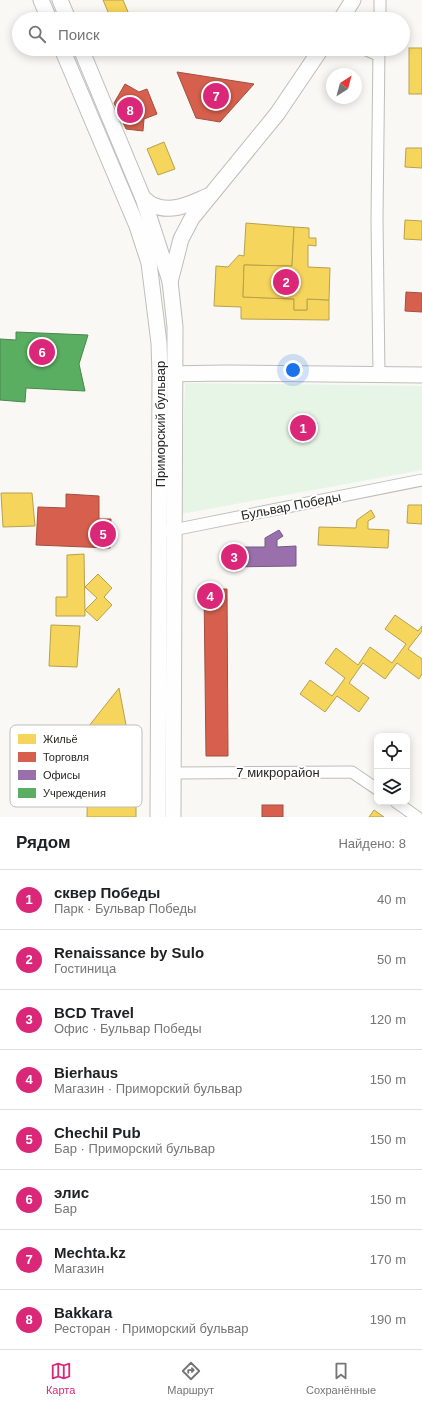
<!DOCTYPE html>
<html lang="ru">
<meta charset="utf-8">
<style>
:root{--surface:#fff;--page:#f2f2f2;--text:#202124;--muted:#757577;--line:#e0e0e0;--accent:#db2777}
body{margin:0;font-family:Arial,sans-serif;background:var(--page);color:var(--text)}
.controls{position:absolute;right:12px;bottom:12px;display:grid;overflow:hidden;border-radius:8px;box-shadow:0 2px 10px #0003}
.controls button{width:36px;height:36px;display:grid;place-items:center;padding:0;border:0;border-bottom:1px solid var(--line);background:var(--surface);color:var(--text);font:20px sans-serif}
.compass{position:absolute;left:326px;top:68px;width:36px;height:36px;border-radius:50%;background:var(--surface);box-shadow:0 2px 10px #0003;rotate:36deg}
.you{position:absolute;left:293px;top:370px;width:14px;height:14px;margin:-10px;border:3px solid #fff;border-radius:50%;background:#1a73e8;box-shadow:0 0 0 6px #1a73e833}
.badge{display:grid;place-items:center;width:26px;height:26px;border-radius:50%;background:var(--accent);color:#fff;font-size:13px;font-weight:700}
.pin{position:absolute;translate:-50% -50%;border:2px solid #fff;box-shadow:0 1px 4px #0006}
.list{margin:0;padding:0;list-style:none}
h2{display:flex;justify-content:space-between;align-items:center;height:52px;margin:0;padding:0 16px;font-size:17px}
h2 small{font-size:13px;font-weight:400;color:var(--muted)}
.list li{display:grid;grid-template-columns:26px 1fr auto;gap:12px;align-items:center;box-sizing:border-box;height:60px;padding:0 16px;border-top:1px solid var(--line)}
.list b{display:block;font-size:15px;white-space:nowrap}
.list p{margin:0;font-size:13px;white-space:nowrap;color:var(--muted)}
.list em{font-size:13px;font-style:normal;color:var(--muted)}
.icon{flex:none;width:22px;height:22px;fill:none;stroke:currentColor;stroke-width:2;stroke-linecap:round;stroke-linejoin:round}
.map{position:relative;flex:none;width:422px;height:817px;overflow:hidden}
.search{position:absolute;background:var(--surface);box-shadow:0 2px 10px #0003;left:12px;right:12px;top:12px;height:44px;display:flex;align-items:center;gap:10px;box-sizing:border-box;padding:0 14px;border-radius:22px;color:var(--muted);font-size:15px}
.sheet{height:532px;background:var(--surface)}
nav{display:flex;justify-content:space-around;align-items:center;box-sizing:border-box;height:56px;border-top:1px solid var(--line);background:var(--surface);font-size:11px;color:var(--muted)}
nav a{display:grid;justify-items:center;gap:2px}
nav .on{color:var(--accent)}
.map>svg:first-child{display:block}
.green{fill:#e7f5e6}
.homes{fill:#f6d55c;stroke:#b8a14c}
.shops{fill:#d6604d;stroke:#a24f41}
.offices{fill:#9970ab;stroke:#775a83}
.public{fill:#5aae61;stroke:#4b864f}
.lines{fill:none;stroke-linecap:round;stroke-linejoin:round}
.street-casing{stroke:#bdbdba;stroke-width:13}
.secondary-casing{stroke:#bdbdba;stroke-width:17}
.street{stroke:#fefefe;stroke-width:11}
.secondary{stroke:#fefefe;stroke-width:15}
.labels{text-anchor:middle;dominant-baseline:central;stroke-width:4;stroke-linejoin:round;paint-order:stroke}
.street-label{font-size:13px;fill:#282725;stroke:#fff}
.key{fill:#fff;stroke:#bebebe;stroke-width:1}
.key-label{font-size:11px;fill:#282725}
</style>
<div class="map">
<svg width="422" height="817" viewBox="0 0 422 817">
<rect width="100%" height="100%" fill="#f9f8f5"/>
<!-- green -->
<polygon class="green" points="185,383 422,386 422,470 181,514"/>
<!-- homes -->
<g class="homes">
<polygon points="103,0 123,0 131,19 111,19"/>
<rect x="409" y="48" width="13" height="46"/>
<polygon points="164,142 175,169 158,175 147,149"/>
<polygon points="406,148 422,148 422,168 405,167"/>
<polygon points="405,220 422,221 422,240 404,239"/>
<polygon points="246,223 294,227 292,266 244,265 243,297 294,299 294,310 307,310 307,299 329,300 329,320 241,319 241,307 214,306 216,266 228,267 239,255 244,256"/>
<polygon points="294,227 309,228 309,238 316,238 316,246 308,245 308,267 330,268 329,300 307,299 307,310 294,310 294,299 243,297 244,265 292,266"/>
<polygon points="1,493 32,493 35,526 3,527"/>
<polygon points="408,505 422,505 422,524 407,523"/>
<polygon points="371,510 375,517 368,521 368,529 389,530 388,548 318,545 319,527 356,528 357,520"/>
<polygon points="84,554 85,616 56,616 56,597 67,597 67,555"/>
<polygon points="98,574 112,588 104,597 112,605 97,621 85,610 97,598 85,587"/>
<polygon points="395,615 418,631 422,626 422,631 408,649 422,659 422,674 419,679 397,663 385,679 363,663 349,683 369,698 359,712 337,696 325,712 300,694 310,680 332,696 345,678 325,663 336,648 358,665 370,647 392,663 406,644 385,629"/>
<polygon points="51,625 80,626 77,667 49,666"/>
<polygon points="119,688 130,746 81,757 77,741"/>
<polygon points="88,766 136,767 136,817 87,817"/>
<polygon points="374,810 384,817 369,817"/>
</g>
<!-- shops -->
<g class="shops">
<polygon points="177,72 254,84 220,122 196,118"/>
<polygon points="125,84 139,92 147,89 157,114 144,119 143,131 126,129 114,103"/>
<polygon points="406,292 422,293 422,312 405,311"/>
<polygon points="66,494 99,496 99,519 111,519 110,548 36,545 38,507 66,508"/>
<polygon points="204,589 227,589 228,756 206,756"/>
<rect x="262" y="805" width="21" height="12"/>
</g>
<!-- offices -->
<polygon class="offices" points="279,530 283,536 277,540 277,547 296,546 296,566 228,567 227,547 265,547 265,538"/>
<!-- public -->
<polygon class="public" points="16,332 88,335 79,364 85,391 26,388 25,402 0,400 0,339 16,340"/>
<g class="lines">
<defs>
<g id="street">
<polyline points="380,19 380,0"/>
<polyline points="364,49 378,55"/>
<polyline points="379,375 377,219 379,49"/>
<polyline points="168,531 422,480"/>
<polyline points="173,773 352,772 377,789"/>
<polyline points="396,802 417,817"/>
</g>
<g id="secondary">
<polyline points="41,0 49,19"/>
<polyline points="60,0 68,19"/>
<polyline points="341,19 353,0"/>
<polyline points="62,49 137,226 149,263 159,343 160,374 158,817"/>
<polyline points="81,49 143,198 170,281 175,327 173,817"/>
<path d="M143,198c3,2 7,6 10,7 19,9 38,-2 55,-9"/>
<polyline points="170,282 181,239 192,218 277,114 321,49"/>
<polyline points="165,374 224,373 422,375"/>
</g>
</defs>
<!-- street casing -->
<use href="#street" class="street-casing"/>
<!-- secondary casing -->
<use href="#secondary" class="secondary-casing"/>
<!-- street -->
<use href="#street" class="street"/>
<!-- secondary -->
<use href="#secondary" class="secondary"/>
</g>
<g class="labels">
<!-- street labels -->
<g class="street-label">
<text transform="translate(160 424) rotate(-90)">Приморский бульвар</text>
<text transform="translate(291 506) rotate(-11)">Бульвар Победы</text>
<text x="278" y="772">7 микрорайон</text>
</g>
</g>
<!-- legend -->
<rect x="10" y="725" width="132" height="82" rx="6" class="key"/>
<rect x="18" y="734" width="18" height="10" fill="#f6d55c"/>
<rect x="18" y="752" width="18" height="10" fill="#d6604d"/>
<rect x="18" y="770" width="18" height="10" fill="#9970ab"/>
<rect x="18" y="788" width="18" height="10" fill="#5aae61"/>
<g class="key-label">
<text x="43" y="743">Жильё</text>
<text x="43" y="761">Торговля</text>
<text x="43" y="779">Офисы</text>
<text x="43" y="797">Учреждения</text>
</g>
</svg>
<div class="controls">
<button><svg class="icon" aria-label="locate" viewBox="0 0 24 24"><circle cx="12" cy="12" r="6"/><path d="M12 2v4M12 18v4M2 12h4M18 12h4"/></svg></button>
<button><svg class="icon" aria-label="layers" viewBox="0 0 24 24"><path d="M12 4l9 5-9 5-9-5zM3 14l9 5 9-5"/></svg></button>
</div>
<svg class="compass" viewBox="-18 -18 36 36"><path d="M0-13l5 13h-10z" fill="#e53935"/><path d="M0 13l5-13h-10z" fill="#757577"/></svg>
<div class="you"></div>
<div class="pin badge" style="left:303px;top:428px">1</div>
<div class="pin badge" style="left:286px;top:282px">2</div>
<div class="pin badge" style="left:234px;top:557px">3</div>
<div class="pin badge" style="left:210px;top:596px">4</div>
<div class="pin badge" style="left:103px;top:534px">5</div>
<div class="pin badge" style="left:42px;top:352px">6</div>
<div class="pin badge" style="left:216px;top:96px">7</div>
<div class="pin badge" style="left:130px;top:110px">8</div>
<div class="search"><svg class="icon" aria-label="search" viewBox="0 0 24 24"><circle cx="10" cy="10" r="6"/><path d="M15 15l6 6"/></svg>Поиск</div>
</div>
<section class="sheet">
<h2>Рядом<small>Найдено: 8</small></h2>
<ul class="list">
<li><span class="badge">1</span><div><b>сквер Победы</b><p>Парк · Бульвар Победы</p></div><em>40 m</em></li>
<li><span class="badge">2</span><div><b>Renaissance by Sulo</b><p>Гостиница</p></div><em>50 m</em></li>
<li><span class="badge">3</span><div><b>BCD Travel</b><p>Офис · Бульвар Победы</p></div><em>120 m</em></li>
<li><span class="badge">4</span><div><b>Bierhaus</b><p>Магазин · Приморский бульвар</p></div><em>150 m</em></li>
<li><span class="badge">5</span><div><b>Chechil Pub</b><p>Бар · Приморский бульвар</p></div><em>150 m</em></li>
<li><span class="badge">6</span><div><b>элис</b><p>Бар</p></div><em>150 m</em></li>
<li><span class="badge">7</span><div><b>Mechta.kz</b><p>Магазин</p></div><em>170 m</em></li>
<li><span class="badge">8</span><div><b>Bakkara</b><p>Ресторан · Приморский бульвар</p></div><em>190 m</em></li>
</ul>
</section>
<nav>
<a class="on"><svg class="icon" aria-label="map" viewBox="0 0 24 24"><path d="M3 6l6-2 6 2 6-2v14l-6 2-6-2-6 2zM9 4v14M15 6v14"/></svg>Карта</a>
<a><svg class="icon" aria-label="directions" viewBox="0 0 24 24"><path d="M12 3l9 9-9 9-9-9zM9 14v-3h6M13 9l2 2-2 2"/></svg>Маршрут</a>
<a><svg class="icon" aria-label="saved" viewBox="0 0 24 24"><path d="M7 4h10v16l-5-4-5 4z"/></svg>Сохранённые</a>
</nav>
